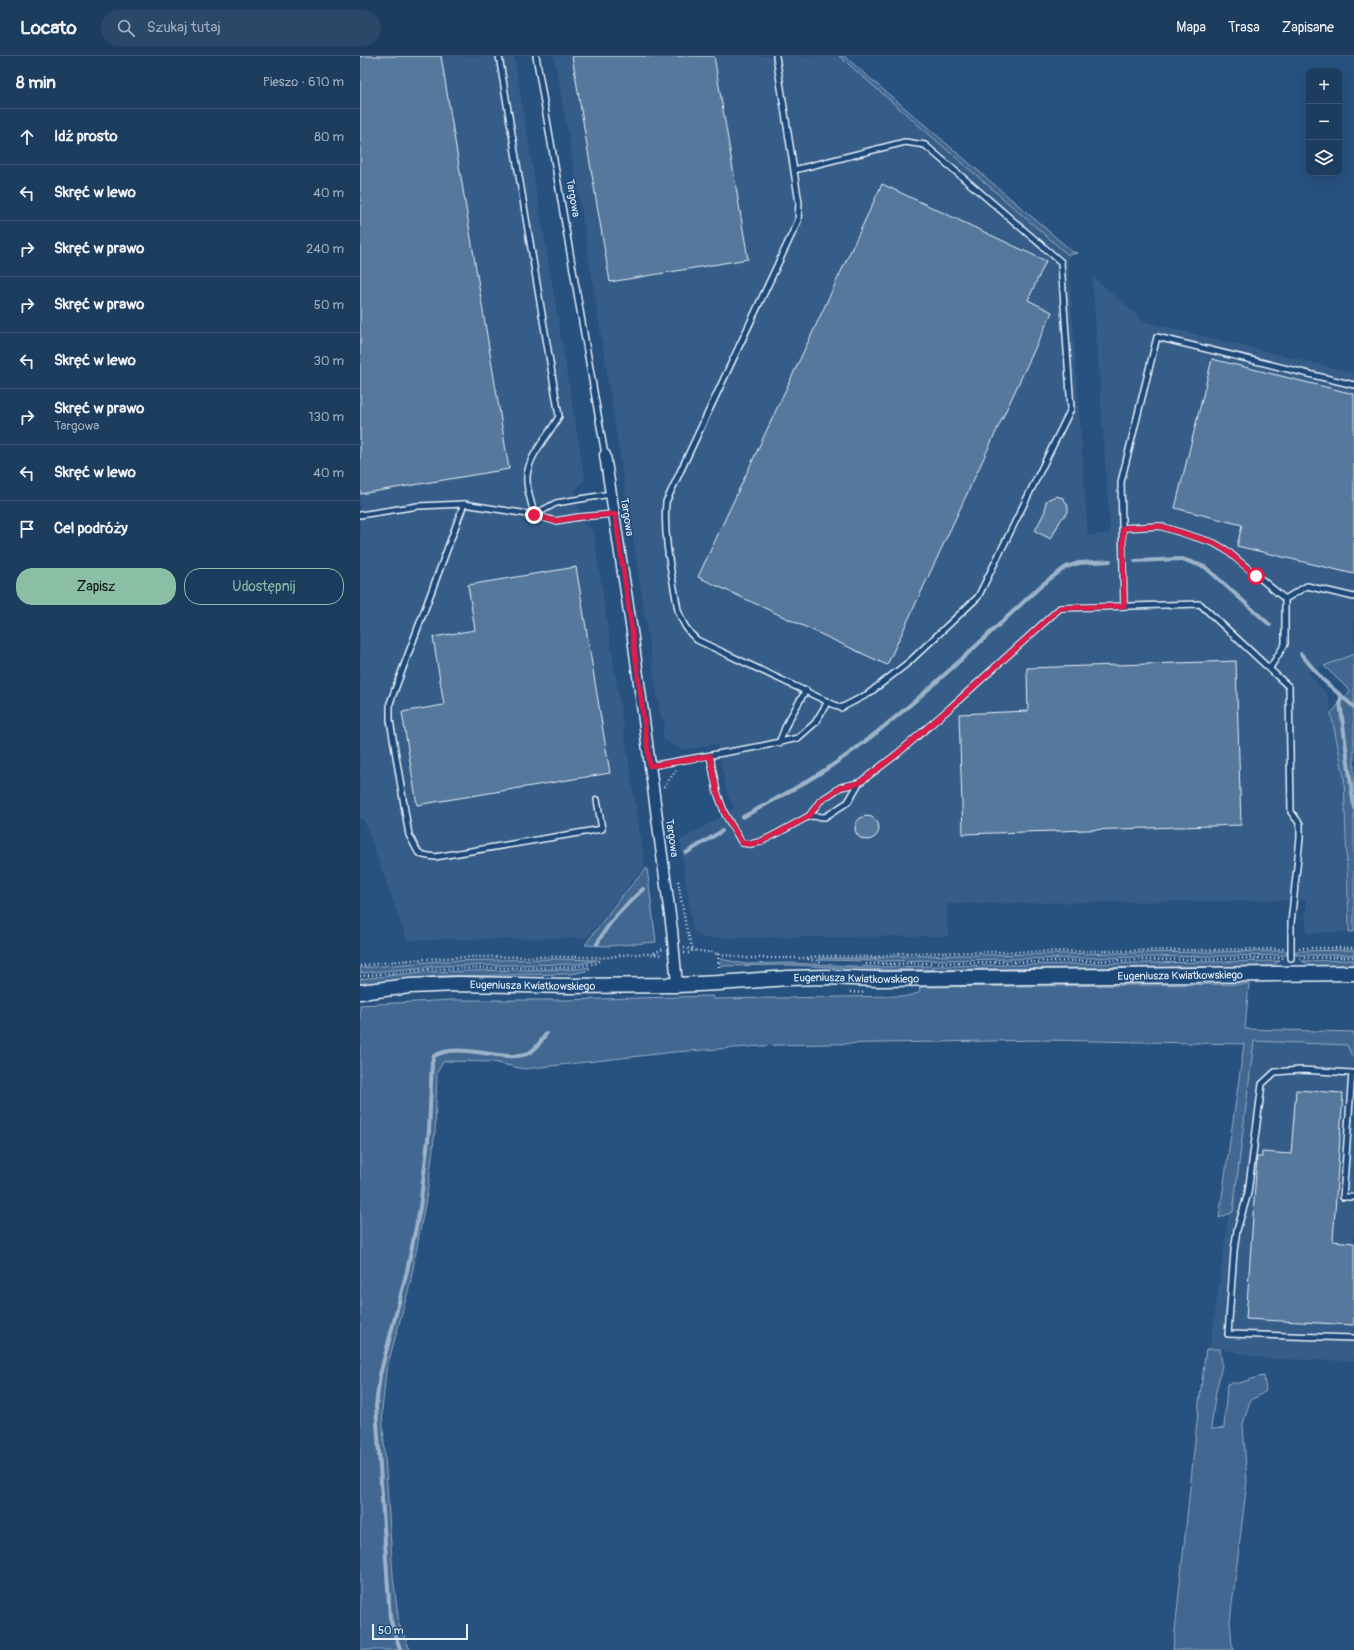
<!DOCTYPE html>
<html lang="pl">
<meta charset="utf-8">
<style>
:root{--surface:#1d3d5f;--page:#2a4868;--text:#f1f3f6;--muted:#a0aebd;--line:#3b5674;--accent:#8abfa5}
body{margin:0;font-family:Pangolin,sans-serif;background:var(--page);color:var(--text)}
.controls{position:absolute;right:12px;top:12px;display:grid;overflow:hidden;border-radius:8px;box-shadow:0 4px 16px #0002}
.controls button{width:36px;height:36px;display:grid;place-items:center;padding:0;border:0;border-bottom:1px solid var(--line);background:var(--surface);color:var(--text);font:20px sans-serif}
.scale{position:absolute;left:12px;bottom:10px;width:96px;box-sizing:border-box;padding-left:4px;border:2px solid #e8f1f8;border-top:0;font-size:11px;line-height:14px;white-space:nowrap;color:#e8f1f8;-webkit-text-stroke:3px #1f4a7a;paint-order:stroke}
.stop{position:absolute;width:12px;height:12px;margin:-9px;border:3px solid #e11d48;border-radius:50%;background:#fff}
.stop.end{background:#e11d48;border-color:#fff;box-shadow:0 1px 4px #0008}
.list{margin:0;padding:0;list-style:none}
h2{display:flex;justify-content:space-between;align-items:center;height:52px;margin:0;padding:0 16px;font-size:17px}
h2 small{font-size:13px;font-weight:400;color:var(--muted)}
.list li{display:grid;grid-template-columns:26px 1fr auto;gap:12px;align-items:center;box-sizing:border-box;height:56px;padding:0 16px;border-top:1px solid var(--line)}
.list b{display:block;font-size:15px;white-space:nowrap}
.list p{margin:0;font-size:13px;white-space:nowrap;color:var(--muted)}
.list em{font-size:13px;font-style:normal;color:var(--muted)}
.actions{display:flex;gap:8px;padding:12px 16px}
.actions a{flex:1;padding:9px 0;border:1px solid var(--accent);border-radius:16px;text-align:center;font-size:14px;color:var(--accent)}
.actions .main{background:var(--accent);color:#111}
.icon{flex:none;width:22px;height:22px;fill:none;stroke:currentColor;stroke-width:2;stroke-linecap:round;stroke-linejoin:round}
.map{position:relative;flex:none;width:994px;height:1594px;overflow:hidden}
header{display:flex;align-items:center;gap:24px;box-sizing:border-box;height:56px;padding:0 20px;background:var(--surface);border-bottom:1px solid var(--line)}
header strong{font-size:19px}
nav{display:flex;gap:22px;margin-inline-start:auto;font-size:14px}
.search{width:280px;height:36px;background:var(--page);display:flex;align-items:center;gap:10px;box-sizing:border-box;padding:0 14px;border-radius:22px;color:var(--muted);font-size:15px}
main{display:flex}
aside{flex:1;background:var(--surface)}
.map>svg:first-child{display:block}
.built{fill:#355d88}
.green{fill:#436891;stroke:#96acc4}
.lines{fill:none;stroke-linecap:round;stroke-linejoin:round}
.stream{stroke:#9db3c9;stroke-width:4}
.building{fill:#57789d;stroke:#e8f1f8}
.service-casing{stroke:#e8f1f8;stroke-width:8}
.minor-casing{stroke:#e8f1f8;stroke-width:13}
.secondary-casing{stroke:#e8f1f8;stroke-width:17}
.path{stroke:#e8f1f8;stroke-width:2.5;stroke-dasharray:1 3;stroke-linecap:butt}
.service{stroke:#1f4a7a;stroke-width:5}
.minor{stroke:#1f4a7a;stroke-width:10}
.secondary{stroke:#1f4a7a;stroke-width:14}
.route{stroke:#e11d48;stroke-width:5}
.labels{text-anchor:middle;dominant-baseline:central;stroke-width:3;stroke-linejoin:round;paint-order:stroke}
.street-label{font-size:11px;fill:#e8f1f8;stroke:#1f4a7a}
</style>
<header>
<strong>Locato</strong>
<div class="search"><svg class="icon" aria-label="search" viewBox="0 0 24 24"><circle cx="10" cy="10" r="6"/><path d="M15 15l6 6"/></svg>Szukaj tutaj</div>
<nav><a>Mapa</a><a>Trasa</a><a>Zapisane</a></nav>
</header>
<main>
<aside>
<h2>8 min<small>Pieszo · 610 m</small></h2>
<ul class="list">
<li><svg class="icon" aria-label="ahead" viewBox="0 0 24 24"><path d="M12 20V5M6 11l6-6 6 6"/></svg><div><b>Idź prosto</b></div><em>80 m</em></li>
<li><svg class="icon" aria-label="left" viewBox="0 0 24 24"><path d="M17 20v-9H6M10 6l-5 5 5 5"/></svg><div><b>Skręć w lewo</b></div><em>40 m</em></li>
<li><svg class="icon" aria-label="right" viewBox="0 0 24 24"><path d="M7 20v-9h11M14 6l5 5-5 5"/></svg><div><b>Skręć w prawo</b></div><em>240 m</em></li>
<li><svg class="icon" aria-label="right" viewBox="0 0 24 24"><path d="M7 20v-9h11M14 6l5 5-5 5"/></svg><div><b>Skręć w prawo</b></div><em>50 m</em></li>
<li><svg class="icon" aria-label="left" viewBox="0 0 24 24"><path d="M17 20v-9H6M10 6l-5 5 5 5"/></svg><div><b>Skręć w lewo</b></div><em>30 m</em></li>
<li><svg class="icon" aria-label="right" viewBox="0 0 24 24"><path d="M7 20v-9h11M14 6l5 5-5 5"/></svg><div><b>Skręć w prawo</b><p>Targowa</p></div><em>130 m</em></li>
<li><svg class="icon" aria-label="left" viewBox="0 0 24 24"><path d="M17 20v-9H6M10 6l-5 5 5 5"/></svg><div><b>Skręć w lewo</b></div><em>40 m</em></li>
<li><svg class="icon" aria-label="arrive" viewBox="0 0 24 24"><path d="M6 21V4h12l-3 4 3 4H6"/></svg><div><b>Cel podróży</b></div></li>
</ul>
<div class="actions"><a class="main">Zapisz</a><a>Udostępnij</a></div>
</aside>
<div class="map">
<svg width="994" height="1594" viewBox="0 0 994 1594">
<rect width="100%" height="100%" fill="#27517f"/>
<filter id="ink" filterUnits="userSpaceOnUse"><feTurbulence type="fractalNoise" baseFrequency=".025" numOctaves="2"/><feDisplacementMap in="SourceGraphic" scale="8" xChannelSelector="R" yChannelSelector="G"/><feConvolveMatrix kernelMatrix="1 2 1 2 8 2 1 2 1" color-interpolation-filters="sRGB"/></filter>
<g filter="url(#ink)">
<!-- built -->
<g class="built">
<polygon points="0,0 154,0 225,424 215,434 220,466 233,474 285,810 256,844 227,882 47,884 4,764 0,762"/>
<polygon points="194,0 479,0 708,199 728,480 750,477 732,220 785,266 994,317 994,598 948,616 968,640 984,721 987,876 946,877 946,844 587,848 588,880 343,882 333,874 320,785 375,752 368,741 357,688 324,694 304,684 302,670 305,669 304,663 301,663 221,151"/>
<polygon points="893,984 994,986 994,1305 908,1303 850,1291"/>
</g>
<!-- green -->
<g class="green">
<polygon points="479,0 484,0 713,196 718,197 708,199"/>
<polygon points="994,598 994,876 989,876 984,721 971,657 990,635 964,610"/>
<polygon points="287,812 296,886 249,890 225,889 260,842"/>
<polygon points="994,894 994,899 936,899 936,895"/>
<polygon points="927,895 927,899 514,905 458,904 458,902 509,903 539,900"/>
<polygon points="196,903 237,904 218,908 79,910 0,917 0,912 79,905"/>
<polygon points="361,903 385,908 431,907 515,911 920,905 912,910 529,914 432,909 361,910"/>
<polygon points="994,904 994,909 951,910 942,905"/>
<polygon points="229,911 230,914 212,918 80,920 0,928 0,923 63,916 219,913"/>
<polygon points="889,928 885,973 994,976 994,1000 992,1000 987,989 894,985 873,1156 859,1162 884,988 683,984 417,989 315,996 164,1013 133,1006 84,1005 77,1016 75,1076 68,1132 50,1228 26,1315 22,1355 33,1520 39,1568 50,1594 0,1594 0,949 91,944 202,944 352,940 353,943 542,940 543,941 559,937 560,931"/>
<path d="M846,1293h14l2,16 -7,32 -4,32 13,-1 3,-44c7,-2 10,0 16,-2 7,-2 13,-5 21,-6l2,15 -16,10 -7,23 4,58 -17,139 2,24 2,5h-61l26,-247z"/>
</g>
<g class="lines">
<!-- stream -->
<g class="stream">
<polyline points="775,505 822,503 845,511 910,569"/>
<polyline points="941,598 962,623 994,651"/>
<polyline points="981,641 980,646 994,752"/>
<path d="M383,761c40,-22 80,-43 116,-71 65,-49 124,-107 184,-162l23,-17 13,-4 31,-2"/>
<polyline points="326,797 362,775"/>
<path d="M237,888c11,-22 28,-38 46,-55"/>
<path d="M40,1594l-10,-32 -14,-212 4,-31 27,-104 13,-63 9,-77 3,-69 2,-6c26,-15 70,7 93,-2 9,-4 14,-13 19,-20"/>
</g>
</g>
<!-- building -->
<g class="building">
<polygon points="0,0 81,0 149,413 0,438"/>
<polygon points="212,0 354,0 388,203 250,226"/>
<polygon points="522,128 686,205 668,244 692,256 527,609 338,521"/>
<polygon points="852,303 994,338 994,518 877,490 882,469 815,452"/>
<polygon points="696,440 703,442 707,448 708,452 708,456 700,465 691,483 675,475 685,455 686,445 689,443"/>
<polygon points="216,511 250,717 57,749 42,656 84,649 73,581 115,574 108,529"/>
<polygon points="876,605 881,769 603,778 599,658 668,655 667,612"/>
<circle cx="507" cy="772" r="12"/>
<polygon points="936,1034 983,1037 973,1185 994,1187 994,1269 886,1263 897,1101 902,1101 902,1096 931,1098"/>
</g>
<g class="lines">
<defs>
<g id="service">
<path d="M139,0l60,360c-10,20 -31,39 -32,61 -1,12 5,26 7,38"/>
<polyline points="176,0 245,399"/>
<path d="M416,0l23,147 -1,18 -132,281c-3,36 6,73 12,108 4,13 9,21 19,30l144,68 27,-14 41,-32 69,-65 93,-188 -10,-147 -136,-117 -20,-3 -111,28"/>
<polyline points="104,448 30,647 30,664 49,779 58,796 63,799 75,801 242,773 237,744"/>
<polyline points="0,459 58,450 104,448 174,459 195,465 219,461 255,458"/>
<polyline points="174,459 196,447 251,438"/>
<polyline points="763,472 800,470 854,487 866,494 925,543 925,588 910,612"/>
<polyline points="925,543 947,530 994,541"/>
<polyline points="764,550 761,426 797,281 994,329"/>
<polyline points="419,687 427,667 446,634"/>
<polyline points="350,700 357,736 365,758 382,787 390,788 400,786 418,777 449,760 460,745 481,731 499,727"/>
<polyline points="290,710 402,690 438,682 455,667 467,647"/>
<polyline points="449,760 465,761 488,746 499,727 537,698 590,652 700,552 840,548 929,631 931,756 940,768 940,782 931,867 931,902"/>
<polyline points="992,1017 941,1014 915,1016 902,1028 888,1137 877,1174 874,1195 868,1278 994,1282"/>
<polyline points="993,1017 992,1017 983,1141 994,1141"/>
</g>
<polyline id="minor" points="245,399 273,582 312,874 317,929"/>
<g id="secondary">
<path id="s1" d="M0,936l50,-6 47,-2 112,2 108,-1 42,-2 69,-5 37,-1 53,2 476,-6"/>
</g>
</defs>
<!-- service casing -->
<use href="#service" class="service-casing"/>
<!-- minor casing -->
<use href="#minor" class="minor-casing"/>
<!-- secondary casing -->
<use href="#secondary" class="secondary-casing"/>
<!-- path -->
<g class="path">
<polyline points="304,731 317,713"/>
<polyline points="318,825 326,871 333,894"/>
<polyline points="324,891 333,894 386,902 446,902 459,900 514,901 540,897 924,893"/>
<polyline points="939,892 994,892"/>
<polyline points="294,897 303,893"/>
<polyline points="324,897 329,897 333,894"/>
<polyline points="358,898 359,914"/>
<polyline points="940,902 994,901"/>
<polyline points="448,903 463,907"/>
<polyline points="506,908 923,902"/>
<path d="M0,910c77,-12 157,-9 235,-9 10,2 18,-1 28,-2 13,-2 27,-1 40,0"/>
<polyline points="0,920 72,913 213,911 236,907 242,903"/>
<polyline points="490,936 505,937"/>
</g>
<!-- service -->
<use href="#service" class="service"/>
<!-- minor -->
<use href="#minor" class="minor"/>
<!-- secondary -->
<use href="#secondary" class="secondary"/>
</g>
</g>
<g class="lines" filter="url(#ink)">
<!-- route -->
<polyline class="route" points="174,459 195,465 219,461 255,458 273,582 290,710 350,700 357,736 365,758 382,787 390,788 400,786 418,777 449,760 460,745 481,731 499,727 537,698 590,652 700,552 764,550 763,472 800,470 854,487 866,494 896,520"/>
</g>
<g class="labels">
<!-- street labels -->
<g class="street-label">
<text transform="translate(213 142) rotate(80)">Targowa</text>
<text transform="translate(267 461) rotate(81)">Targowa</text>
<text transform="translate(312 782) rotate(82)">Targowa</text>
<text stroke="none"><textPath href="#s1" startOffset="821">Eugeniusza Kwiatkowskiego</textPath></text>
<text stroke="none"><textPath href="#s1" startOffset="497">Eugeniusza Kwiatkowskiego</textPath></text>
<text stroke="none"><textPath href="#s1" startOffset="173">Eugeniusza Kwiatkowskiego</textPath></text>
</g>
</g>
</svg>
<div class="controls">
<button>+</button>
<button>−</button>
<button><svg class="icon" aria-label="layers" viewBox="0 0 24 24"><path d="M12 4l9 5-9 5-9-5zM3 14l9 5 9-5"/></svg></button>
</div>
<div class="scale">50 m</div>
<div class="stop" style="left:896px;top:520px"></div>
<div class="stop end" style="left:174px;top:459px"></div>
</div>
</main>
